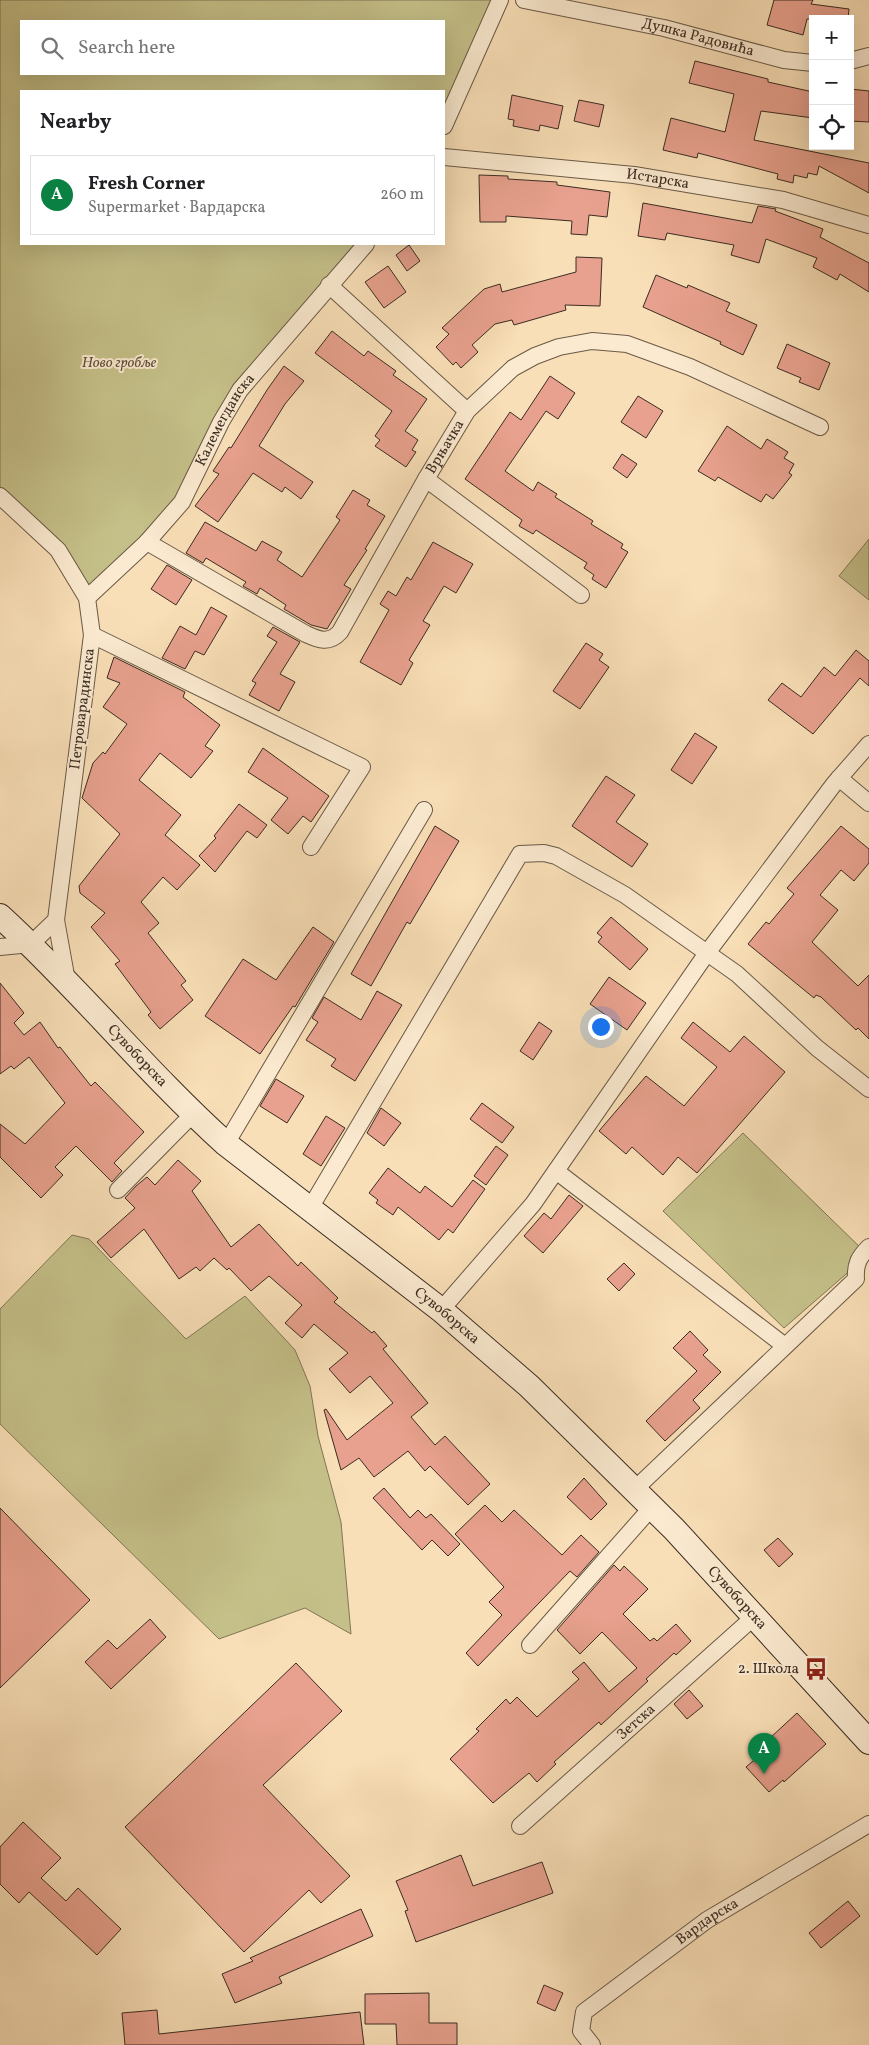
<!DOCTYPE html>
<meta charset="utf-8">
<style>
:root{--surface:#fff;--page:#f6f6f6;--text:#202124;--muted:#757577;--line:#e0e0e0;--accent:#0b8043}
body{margin:0;font-family:Vollkorn,serif;background:var(--page);color:var(--text)}
.controls{position:absolute;right:15px;top:15px;display:grid;overflow:hidden;border-radius:0px;box-shadow:0 5px 20px #0002}
.controls button{width:45px;height:45px;display:grid;place-items:center;padding:0;border:0;border-bottom:1px solid var(--line);background:var(--surface);color:var(--text);font:25px sans-serif}
.you{position:absolute;left:600px;top:1026px;width:18px;height:18px;margin:-12px;border:4px solid #fff;border-radius:50%;background:#1a73e8;box-shadow:0 0 0 8px #1a73e833}
.badge{display:grid;place-items:center;width:32px;height:32px;border-radius:50%;background:var(--accent);color:#fff;font-size:16px;font-weight:700}
.pin{position:absolute;translate:-50% -41px;filter:drop-shadow(0 1px 2px #0008)}
.pin::after{content:'';position:absolute;top:26px;width:18px;height:15px;background:inherit;clip-path:polygon(0 0,100% 0,50% 100%)}
.list{margin:0;padding:0;list-style:none}
h2{display:flex;justify-content:space-between;align-items:center;height:65px;margin:0;padding:0 20px;font-size:21px}
h2 small{font-size:16px;font-weight:400;color:var(--muted)}
.list li{display:grid;grid-template-columns:32px 1fr auto;gap:15px;align-items:center;box-sizing:border-box;height:80px;margin:0 10px 10px;padding:0 10px;border:1px solid var(--line);border-radius:0px}
.list b{display:block;font-size:19px;white-space:nowrap}
.list p{margin:0;font-size:16px;white-space:nowrap;color:var(--muted)}
.list em{font-size:16px;font-style:normal;color:var(--muted)}
.icon{flex:none;width:28px;height:28px;fill:none;stroke:currentColor;stroke-width:2;stroke-linecap:round;stroke-linejoin:round}
.map{position:relative;flex:none;width:869px;height:2045px;overflow:hidden}
.search{position:absolute;background:var(--surface);box-shadow:0 5px 20px #0002;left:20px;top:20px;width:425px;height:55px;display:flex;align-items:center;gap:12px;box-sizing:border-box;padding:0 18px;border-radius:0px;color:var(--muted);font-size:19px}
.panel{position:absolute;background:var(--surface);box-shadow:0 5px 20px #0002;left:20px;top:90px;width:425px;height:155px;border-radius:0px}
.map>svg:first-child{display:block}
.green{fill:#c5c089;stroke:#807656;fill-rule:evenodd}
.building{fill:#e8a18e;stroke:#3b2c22}
.lines{fill:none;stroke-linecap:round;stroke-linejoin:round}
.minor-casing{stroke:#6a5947;stroke-width:18}
.secondary-casing{stroke:#3b2c22;stroke-width:26}
.minor{stroke:#fbead0;stroke-width:16}
.secondary{stroke:#fbead0;stroke-width:24}
.labels{text-anchor:middle;dominant-baseline:central;stroke-width:4;stroke-linejoin:round;paint-order:stroke}
.street-label{font-size:15px;fill:#3b2c22;stroke:#fbead0}
.park-label{font-size:15px;font-style:italic;fill:#5e513c;stroke:#fbead0}
.poi-label{font-size:15px;fill:#3b2c22;stroke:#fbead0;text-anchor:end}
</style>
<div class="map">
<svg width="869" height="2045" viewBox="0 0 869 2045">
<rect width="100%" height="100%" fill="#f9dfb7"/>
<filter id="stains"><feTurbulence type="fractalNoise" baseFrequency=".004" numOctaves="4"/><feColorMatrix values="0 0 0 0 .2 0 0 0 0 .09 0 0 0 0 .02 0 0 0 .5 -.17"/></filter>
<radialGradient id="worn" r=".72"><stop offset=".6" stop-color="#630" stop-opacity="0"/><stop offset="1" stop-color="#630" stop-opacity=".3"/></radialGradient>
<!-- green -->
<g class="green">
<path d="M0,0h500l-56,126v-35h-423v153h345l-126,146 -49,97 -104,111 -29,-48 -58,-54zM21,21h423v53h-423z"/>
<polygon points="869,539 869,600 839,576"/>
<polygon points="743,1133 868,1255 784,1328 663,1211"/>
<polygon points="72,1235 89,1239 186,1339 245,1296 295,1350 310,1386 318,1436 341,1522 351,1634 305,1608 219,1639 0,1424 0,1309"/>
</g>
<!-- building -->
<g class="building">
<polygon points="774,0 813,0 811,4 849,9 848,19 807,19 803,35 767,25"/>
<polygon points="695,61 768,79 768,82 813,92 813,118 761,111 754,140 869,163 869,193 819,166 817,175 808,173 807,178 794,175 793,183 777,179 778,174 698,153 697,158 663,150 671,118 725,132 734,94 689,83"/>
<polygon points="850,89 869,91 869,122 850,121"/>
<polygon points="512,95 563,106 558,129 540,125 539,131 513,126 514,120 508,119"/>
<polygon points="579,100 604,105 599,127 574,121"/>
<polygon points="479,175 508,176 508,179 557,182 557,185 610,192 607,217 589,215 587,235 571,234 572,221 506,216 506,222 480,222"/>
<polygon points="643,203 752,223 758,206 776,209 775,211 823,229 820,237 869,263 869,292 840,274 837,280 813,267 817,258 766,239 759,263 731,255 734,245 667,233 665,240 638,236"/>
<polygon points="409,245 420,261 407,271 396,255"/>
<polygon points="576,257 602,258 600,306 565,305 566,310 514,325 512,320 495,324 472,345 478,352 461,368 456,362 453,365 436,347 449,334 442,328 484,289 500,284 502,292 576,272"/>
<polygon points="388,266 406,292 384,308 365,282"/>
<polygon points="656,275 687,288 688,285 730,303 726,311 757,325 743,355 720,344 721,342 643,307"/>
<polygon points="332,331 364,356 368,351 396,371 393,375 427,399 405,431 418,440 412,450 416,452 406,467 375,446 380,440 375,436 392,411 315,353"/>
<polygon points="787,344 830,363 819,390 799,382 801,378 777,368"/>
<polygon points="284,366 304,381 285,404 259,446 313,482 301,499 285,487 282,492 253,473 218,522 195,506 219,474 213,471 229,447 231,448 267,390"/>
<polygon points="550,376 575,393 558,419 546,411 505,471 533,491 538,482 557,494 555,497 593,521 591,524 623,544 621,548 628,552 606,588 592,579 594,575 584,568 587,563 536,530 533,534 519,526 522,520 465,479 510,412 521,420"/>
<polygon points="638,396 663,411 646,438 621,422"/>
<polygon points="727,426 761,449 767,439 788,452 784,458 794,464 789,473 792,475 773,499 766,494 761,502 718,477 715,481 698,471"/>
<polygon points="622,454 637,464 627,478 613,468"/>
<polygon points="353,490 370,500 367,505 385,516 365,549 367,550 344,585 351,589 327,629 311,625 284,609 286,605 260,588 257,594 243,586 246,582 206,558 203,563 186,553 205,522 256,551 262,541 282,552 277,560 302,577 340,520 336,517"/>
<polygon points="433,542 473,564 456,593 444,586 423,621 430,625 409,660 413,663 401,685 360,662 389,610 380,604 388,591 396,596 407,577 411,580"/>
<polygon points="167,565 192,580 176,605 151,589"/>
<polygon points="211,607 227,616 204,655 195,651 185,669 162,658 180,626 196,635"/>
<polygon points="273,627 300,642 280,674 295,682 279,711 249,695 256,683 252,681 277,642 267,636"/>
<polygon points="586,643 603,654 599,660 609,667 580,709 553,691"/>
<polygon points="856,650 869,661 869,686 860,678 813,734 768,700 782,683 801,697 824,667 835,676"/>
<polygon points="114,657 185,692 183,697 220,725 205,746 213,751 191,778 160,753 139,780 181,815 165,835 200,865 177,890 163,877 141,902 159,923 148,933 186,981 181,985 193,1000 160,1029 148,1015 151,1012 115,964 120,961 91,927 105,913 80,893 79,886 120,834 82,798 93,763 103,752 105,754 127,724 103,707 120,683 107,678"/>
<polygon points="695,733 717,747 692,784 671,770"/>
<polygon points="263,748 329,796 311,822 303,816 288,834 271,820 288,798 248,772"/>
<polygon points="606,776 635,795 616,822 648,844 632,867 572,826"/>
<polygon points="239,804 267,825 257,838 247,831 215,872 199,856 216,838 214,836"/>
<polygon points="435,826 459,841 410,924 407,922 371,986 351,974"/>
<polygon points="841,826 869,849 869,863 854,881 841,870 820,895 838,910 812,942 858,986 869,975 869,1039 858,1028 856,1030 821,997 816,995 814,998 748,944 766,922 769,924 794,894 787,888"/>
<polygon points="611,917 648,949 630,970 598,942 602,937 597,933"/>
<polygon points="313,927 334,942 295,1007 293,1006 260,1054 205,1016 243,959 276,980"/>
<polygon points="609,977 646,1003 627,1030 590,1004"/>
<polygon points="0,983 24,1013 14,1023 24,1035 40,1022 58,1048 60,1047 91,1086 95,1082 144,1132 114,1163 122,1171 112,1182 76,1146 55,1167 63,1175 41,1198 0,1157 0,1124 25,1144 65,1103 29,1057 14,1069 11,1066 0,1074"/>
<polygon points="377,991 402,1005 355,1081 331,1066 336,1059 306,1040 318,1022 312,1018 324,997 361,1020"/>
<polygon points="539,1022 552,1031 533,1060 520,1051"/>
<polygon points="693,1022 730,1052 744,1036 785,1072 697,1173 678,1157 663,1175 632,1147 626,1154 599,1131 646,1076 684,1106 717,1067 681,1038"/>
<polygon points="276,1079 304,1096 287,1123 260,1106"/>
<polygon points="482,1103 514,1127 502,1143 470,1119"/>
<polygon points="381,1108 401,1123 384,1146 367,1133"/>
<polygon points="326,1116 345,1128 321,1166 303,1154"/>
<polygon points="496,1146 508,1155 486,1185 474,1176"/>
<polygon points="178,1160 201,1181 192,1191 231,1247 259,1224 298,1266 301,1262 338,1298 334,1302 372,1333 374,1331 387,1346 383,1349 428,1403 411,1417 435,1445 445,1436 490,1484 468,1505 430,1466 425,1471 408,1451 374,1477 359,1458 341,1470 324,1410 326,1409 347,1440 393,1403 370,1376 350,1393 329,1369 348,1353 314,1324 302,1338 285,1323 302,1305 269,1276 251,1291 229,1268 227,1270 214,1258 200,1271 196,1267 179,1279 144,1229 111,1258 97,1242 135,1208 125,1198 136,1186 147,1177 155,1185"/>
<polygon points="388,1168 420,1193 425,1186 452,1207 473,1180 485,1189 453,1233 448,1229 439,1240 398,1207 393,1215 376,1203 378,1200 369,1193"/>
<polygon points="569,1195 583,1206 543,1253 524,1236 544,1213 551,1219"/>
<polygon points="624,1263 635,1274 619,1291 607,1279"/>
<polygon points="690,1331 708,1350 703,1355 721,1372 693,1400 700,1408 665,1441 646,1421 697,1371 673,1348"/>
<polygon points="584,1478 607,1504 591,1520 567,1497"/>
<polygon points="384,1488 410,1518 418,1510 426,1518 431,1514 460,1544 448,1556 432,1540 422,1550 373,1498"/>
<polygon points="485,1505 502,1522 514,1510 562,1555 581,1535 599,1552 577,1577 570,1571 478,1666 466,1653 502,1615 489,1602 504,1587 455,1534"/>
<polygon points="0,1508 90,1600 0,1688"/>
<polygon points="778,1538 793,1554 779,1567 764,1550"/>
<polygon points="614,1565 620,1571 624,1566 648,1589 623,1614 650,1641 654,1638 657,1641 676,1624 691,1641 676,1655 674,1653 646,1679 648,1681 601,1725 599,1722 554,1762 556,1764 537,1782 529,1773 493,1803 450,1759 479,1731 476,1729 506,1699 510,1704 517,1697 537,1717 579,1679 572,1672 584,1662 609,1692 637,1668 602,1632 580,1654 557,1630"/>
<polygon points="150,1619 166,1637 111,1689 85,1662 108,1640 117,1649"/>
<polygon points="296,1663 342,1711 263,1785 350,1876 321,1903 309,1890 244,1952 125,1827"/>
<polygon points="689,1690 703,1706 687,1719 674,1704"/>
<polygon points="797,1713 826,1744 784,1782 783,1780 769,1792 746,1767 760,1755 756,1751"/>
<polygon points="23,1822 61,1858 41,1878 66,1901 78,1888 121,1929 97,1955 29,1892 19,1903 0,1884 0,1847"/>
<polygon points="461,1855 473,1886 542,1862 553,1893 416,1942 405,1911 408,1910 396,1881"/>
<polygon points="848,1901 860,1916 821,1948 809,1933"/>
<polygon points="361,1909 373,1936 279,1977 282,1983 235,2003 222,1974 253,1961 250,1958"/>
<polygon points="544,1985 563,1993 555,2011 537,2003"/>
<polygon points="429,1993 429,2023 457,2023 457,2045 397,2045 396,2024 365,2024 365,1994"/>
<polygon points="157,2010 159,2034 360,2012 364,2045 125,2045 122,2013"/>
</g>
<g class="lines">
<defs>
<g id="minor">
<path id="s1" d="M524,0l140,28 120,32 29,3"/>
<polyline points="850,61 869,56"/>
<polyline points="444,126 500,0"/>
<path id="s2" d="M444,157l190,18 149,25 86,25"/>
<polyline points="329,285 467,411"/>
<polyline points="426,479 581,595"/>
<polyline points="0,496 58,550 87,598 92,635 56,920 31,944 0,947"/>
<path id="s3" d="M147,542l159,92c13,6 23,10 34,-2l86,-153 41,-68 46,-43 22,-12 24,-9 33,-6 35,3 63,23 130,60"/>
<path id="s4" d="M87,598l60,-56 35,-40 39,-80 19,-32 126,-146"/>
<polyline points="92,635 362,767 311,847"/>
<polyline points="839,778 869,803"/>
<polyline points="56,920 67,981"/>
<polyline points="226,1144 424,810"/>
<polyline points="556,1171 785,1346"/>
<polyline points="118,1190 193,1114"/>
<polyline points="309,1210 520,854 544,853 556,856 625,895 737,974 817,1048 869,1089"/>
<polyline points="441,1310 533,1204 707,953 834,784 869,744"/>
<path d="M635,1489l221,-210c-1,-15 3,-22 13,-32"/>
<polyline points="530,1645 652,1507"/>
<path id="s5" d="M520,1826l234,-209"/>
<path id="s6" d="M592,2045l-11,-14 3,-19 123,-92 162,-96"/>
</g>
<g id="secondary">
<path id="s7" d="M0,916c79,72 146,156 226,228l215,166 88,76 145,143 195,213"/>
</g>
</defs>
<!-- minor casing -->
<use href="#minor" class="minor-casing"/>
<!-- secondary casing -->
<use href="#secondary" class="secondary-casing"/>
<!-- minor -->
<use href="#minor" class="minor"/>
<!-- secondary -->
<use href="#secondary" class="secondary"/>
</g>
<!-- icons -->
<defs>
<symbol id="bus-bare" viewBox="-9 -9 18 18"><path d="M-5-6H5V4H4V6H2V4H-2V6H-4V4H-5ZM-3.5-4V0h7V-4ZM-3.5 1.2v1.5H-2V1.2ZM2 1.2v1.5H3.5V1.2Z" fill="#8f2418" stroke="#fbead0" stroke-width="2.5" paint-order="stroke"/></symbol>
</defs>
<g fill-rule="evenodd">
<use href="#bus-bare" x="800" y="1653" width="32" height="32"/>
</g>
<g class="labels">
<!-- street labels -->
<g class="street-label">
<text stroke="none"><textPath href="#s1" startOffset="178">Душка Радовића</textPath></text>
<text stroke="none"><textPath href="#s2" startOffset="215">Истарска</textPath></text>
<text stroke="none"><textPath href="#s4" startOffset="228">Калемегданска</textPath></text>
<text stroke="none"><textPath href="#s3" startOffset="434">Врњачка</textPath></text>
<text transform="translate(83 709) rotate(-83)">Петроварадинска</text>
<text stroke="none"><textPath href="#s7" startOffset="196">Сувоборска</textPath></text>
<text stroke="none"><textPath href="#s7" startOffset="601">Сувоборска</textPath></text>
<text stroke="none"><textPath href="#s7" startOffset="1006">Сувоборска</textPath></text>
<text stroke="none"><textPath href="#s5" startOffset="156">Зетска</textPath></text>
<text stroke="none"><textPath href="#s6" startOffset="190">Вардарска</textPath></text>
</g>
<!-- park labels -->
<g class="park-label">
<text x="119" y="363">Ново гробље</text>
</g>
<!-- poi labels -->
<g class="poi-label">
<text x="799" y="1669">2. Школа</text>
</g>
</g>
<rect width="100%" height="100%" filter="url(#stains)"/>
<rect width="100%" height="100%" fill="url(#worn)"/>
</svg>
<div class="controls">
<button>+</button>
<button>−</button>
<button><svg class="icon" aria-label="locate" viewBox="0 0 24 24"><circle cx="12" cy="12" r="6"/><path d="M12 2v4M12 18v4M2 12h4M18 12h4"/></svg></button>
</div>
<div class="you"></div>
<div class="pin badge" style="left:764px;top:1774px">A</div>
<div class="search"><svg class="icon" aria-label="search" viewBox="0 0 24 24"><circle cx="10" cy="10" r="6"/><path d="M15 15l6 6"/></svg>Search here</div>
<section class="panel">
<h2>Nearby<small></small></h2>
<ul class="list">
<li><span class="badge">A</span><div><b>Fresh Corner</b><p>Supermarket · Вардарска</p></div><em>260 m</em></li>
</ul>
</section>
</div>
